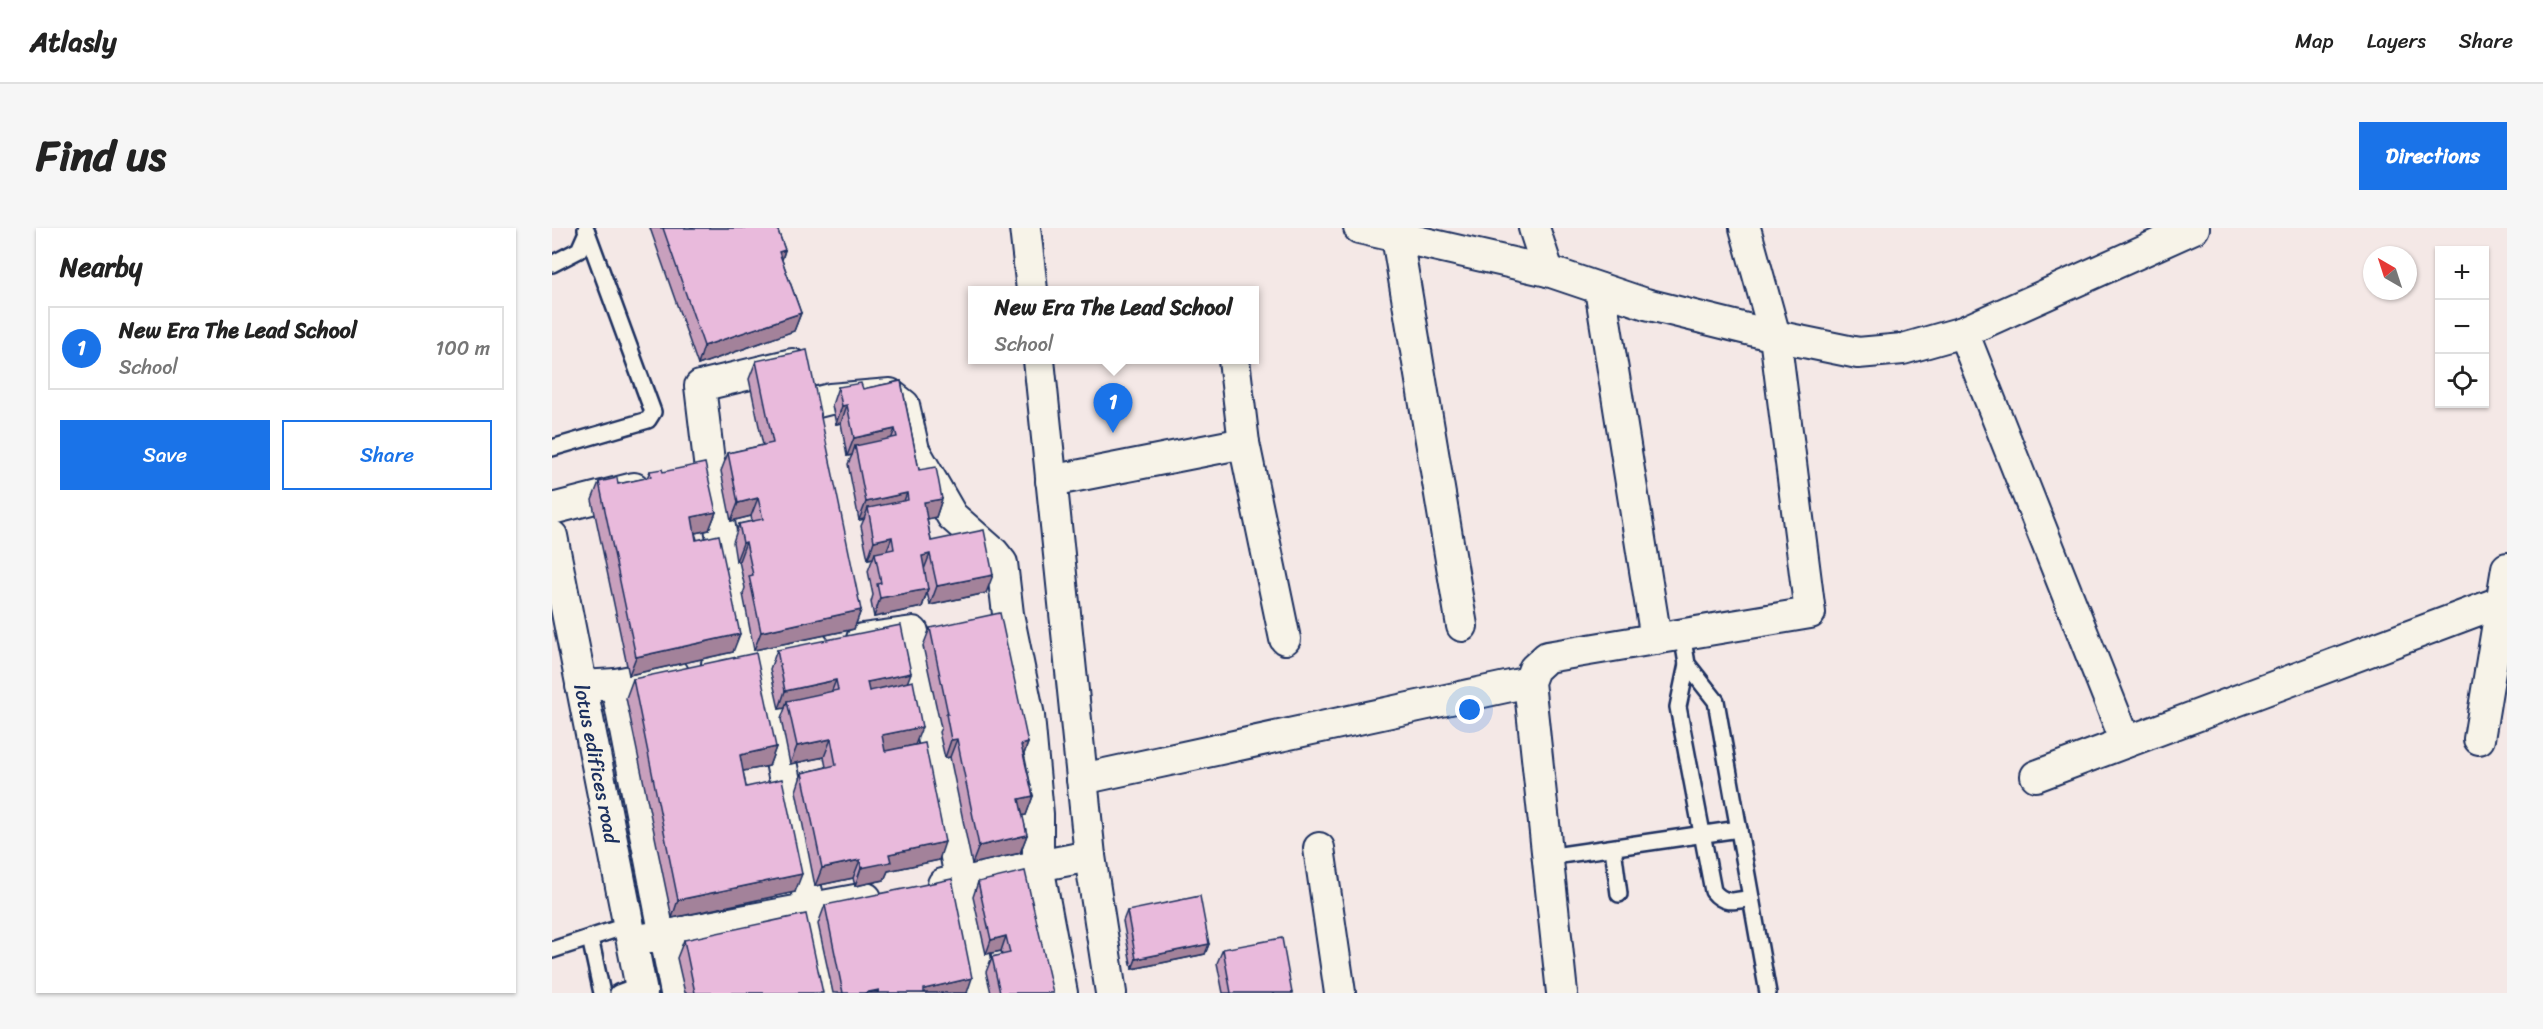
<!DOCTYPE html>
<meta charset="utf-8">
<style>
:root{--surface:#fff;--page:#f6f6f6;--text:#222;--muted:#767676;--line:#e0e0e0;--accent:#1a73e8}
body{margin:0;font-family:Sriracha,sans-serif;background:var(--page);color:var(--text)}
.controls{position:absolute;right:18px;top:18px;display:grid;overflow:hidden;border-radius:0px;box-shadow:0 2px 4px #0004}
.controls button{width:54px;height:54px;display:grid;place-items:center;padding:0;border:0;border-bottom:2px solid var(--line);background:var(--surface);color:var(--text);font:30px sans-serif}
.compass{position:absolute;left:1811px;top:18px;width:54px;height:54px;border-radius:50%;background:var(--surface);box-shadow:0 2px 4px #0004;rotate:321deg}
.you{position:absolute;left:918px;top:482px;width:21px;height:21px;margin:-15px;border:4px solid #fff;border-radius:50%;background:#1a73e8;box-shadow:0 0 0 9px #1a73e833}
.badge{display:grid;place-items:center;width:39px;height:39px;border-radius:50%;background:var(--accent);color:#fff;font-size:20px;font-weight:700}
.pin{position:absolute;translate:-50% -50px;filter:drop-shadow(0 2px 3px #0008)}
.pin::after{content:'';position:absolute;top:32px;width:21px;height:18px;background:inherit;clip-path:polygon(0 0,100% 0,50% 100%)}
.popup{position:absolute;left:416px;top:58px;width:291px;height:78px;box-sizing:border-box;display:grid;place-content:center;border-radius:0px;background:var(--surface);filter:drop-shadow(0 2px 4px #0005);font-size:20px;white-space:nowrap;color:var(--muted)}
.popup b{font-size:22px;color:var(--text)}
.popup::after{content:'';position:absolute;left:50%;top:100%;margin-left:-12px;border:12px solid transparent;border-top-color:var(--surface)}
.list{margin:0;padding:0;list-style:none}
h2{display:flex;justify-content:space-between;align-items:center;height:78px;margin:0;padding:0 24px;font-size:26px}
h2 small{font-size:20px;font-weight:400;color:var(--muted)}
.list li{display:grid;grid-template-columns:39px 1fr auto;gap:18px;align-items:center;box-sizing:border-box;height:84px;margin:0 12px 12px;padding:0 12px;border:2px solid var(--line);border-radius:0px}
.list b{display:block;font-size:22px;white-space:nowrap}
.list p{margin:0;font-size:20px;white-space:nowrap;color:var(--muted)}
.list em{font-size:20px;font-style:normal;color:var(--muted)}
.actions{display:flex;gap:12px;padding:18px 24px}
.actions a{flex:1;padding:14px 0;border:2px solid var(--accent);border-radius:0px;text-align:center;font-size:21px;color:var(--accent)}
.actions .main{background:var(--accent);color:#fff}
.icon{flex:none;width:33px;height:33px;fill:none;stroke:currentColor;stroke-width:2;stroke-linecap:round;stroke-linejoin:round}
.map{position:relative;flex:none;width:1955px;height:765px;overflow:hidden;border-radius:0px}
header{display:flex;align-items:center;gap:36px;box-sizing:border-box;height:84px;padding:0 30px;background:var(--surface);border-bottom:2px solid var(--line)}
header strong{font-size:28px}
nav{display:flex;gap:33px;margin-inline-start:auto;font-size:21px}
.intro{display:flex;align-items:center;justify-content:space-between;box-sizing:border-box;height:144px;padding:0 36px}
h1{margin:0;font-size:42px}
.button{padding:15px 27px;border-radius:0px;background:var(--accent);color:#fff;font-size:21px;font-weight:700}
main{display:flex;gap:36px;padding:0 36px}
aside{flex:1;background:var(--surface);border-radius:0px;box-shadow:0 2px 4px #0004}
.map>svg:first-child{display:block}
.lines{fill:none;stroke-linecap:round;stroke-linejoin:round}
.service-casing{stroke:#1b2f5e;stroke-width:20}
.minor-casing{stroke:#1b2f5e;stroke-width:34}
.service{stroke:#f7f3e8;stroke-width:15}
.minor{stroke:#f7f3e8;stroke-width:30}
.wall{fill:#c8a0bd;stroke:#1b2f5e;stroke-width:1.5}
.shaded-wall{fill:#a3829a;stroke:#1b2f5e;stroke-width:1.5}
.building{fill:#e9badc;stroke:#1b2f5e;stroke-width:1.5}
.labels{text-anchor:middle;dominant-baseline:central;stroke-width:4.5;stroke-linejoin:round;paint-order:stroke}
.street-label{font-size:20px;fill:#1b2f5e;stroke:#f7f3e8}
</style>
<header>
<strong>Atlasly</strong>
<nav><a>Map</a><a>Layers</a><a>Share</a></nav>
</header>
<div class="intro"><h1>Find us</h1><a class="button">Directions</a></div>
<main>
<aside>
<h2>Nearby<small></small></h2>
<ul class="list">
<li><span class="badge">1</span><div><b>New Era The Lead School</b><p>School</p></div><em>100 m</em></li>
</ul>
<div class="actions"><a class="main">Save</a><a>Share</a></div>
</aside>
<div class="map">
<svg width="1955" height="765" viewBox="0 0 1955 765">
<rect width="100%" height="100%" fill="#f4e8e6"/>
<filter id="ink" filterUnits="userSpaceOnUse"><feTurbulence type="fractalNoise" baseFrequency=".0167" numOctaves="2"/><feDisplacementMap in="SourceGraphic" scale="12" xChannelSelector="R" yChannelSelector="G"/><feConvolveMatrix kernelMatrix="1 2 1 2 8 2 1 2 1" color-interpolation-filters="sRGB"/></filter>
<g filter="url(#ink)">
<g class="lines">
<defs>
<g id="service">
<polyline points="0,36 27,22 35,4 34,1"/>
<polyline points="0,220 96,192 101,184 35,4"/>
<polyline points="1130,406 1135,436 1164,473 1216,765"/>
<path d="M1135,436l-9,43 35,184c11,14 22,10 38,7"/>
<polyline points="1061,620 1067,666"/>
<polyline points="995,629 1187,601"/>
<polyline points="38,710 50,765"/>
<polyline points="0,722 77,697"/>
<polyline points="66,765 88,757"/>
</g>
<g id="minor">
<polyline points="473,0 480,62"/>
<polyline points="807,0 996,43 1094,76 1223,108 1306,125 1351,121 1411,104 1642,0"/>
<polyline points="982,0 996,43"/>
<polyline points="845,9 910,398"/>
<polyline points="1048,61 1104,411"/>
<polyline points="1411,104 1574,514"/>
<polyline points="487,132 538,628 559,765"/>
<polyline points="682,132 692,215 733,411"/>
<polyline points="262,175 278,171 338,166 352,177 362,222 400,288 442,325 450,335 456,386 477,488 486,586 486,638 510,765"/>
<polyline points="499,253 692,215"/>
<polyline points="0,281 82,260"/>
<path id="s1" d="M0,308l90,457"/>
<polyline points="310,411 361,404 430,765"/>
<polyline points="208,428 275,765"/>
<polyline points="191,431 158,242 148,158 240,136"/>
<polyline points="165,436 262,419"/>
<polyline points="64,456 124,765"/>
<polyline points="29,458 64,456 121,445"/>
<polyline points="1927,511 1955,340"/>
<polyline points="1484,548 1948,374"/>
<polyline points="530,551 977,454"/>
<polyline points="767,620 788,765"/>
<polyline points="391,656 538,628"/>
<polyline points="81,713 314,670"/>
<polyline points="1010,765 977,454 982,441 995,429 1258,385 1223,108 1193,0"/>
</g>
</defs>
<!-- service casing -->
<use href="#service" class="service-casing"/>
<!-- minor casing -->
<use href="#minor" class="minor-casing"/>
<!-- service -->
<use href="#service" class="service"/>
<!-- minor -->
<use href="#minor" class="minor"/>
</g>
<!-- wall -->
<g class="wall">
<polygon points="98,0 225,0 233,22 230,32 249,85 242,103 146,137"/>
<polygon points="204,133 309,382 302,401 202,422 191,366 193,360 187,333 184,333 181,314 187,296 200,293 199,288 179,293 169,243 176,225 211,217 197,151"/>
<polygon points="349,153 367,242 390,271 384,289 375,291 379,313 434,365 378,377 375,364 370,379 322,389 319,374 321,367 316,343 321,330 316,331 309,298 312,291 307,292 296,236 300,227 295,228 289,195 284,196 280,177 286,159 311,161"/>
<polygon points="98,243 111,244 164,284 157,302 143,305 181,424 77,447 40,272 47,254 66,256 95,250"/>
<polygon points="378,400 476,515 472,526 481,568 474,587 470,587 475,607 468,625 420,636 398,529 393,530 387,504 389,500 371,418"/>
<polygon points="225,422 355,454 363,517 387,632 336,643 332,652 303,658 301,650 263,658 244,563 250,545 274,539 272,529 238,536 229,491 233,480 227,481 218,441"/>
<polygon points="81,451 224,519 217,538 191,543 194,559 243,664 120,690 74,470"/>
<polygon points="426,654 501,765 439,765 434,744 440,729 450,727 449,723 434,726 421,669"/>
<polygon points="273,677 415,765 281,765 266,696"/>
<polygon points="575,683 657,716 653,726 580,741 571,693"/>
<polygon points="132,712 271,765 133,765 125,730"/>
<polygon points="671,721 740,765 671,765 665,735"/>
</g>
<!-- shaded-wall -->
<g class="shaded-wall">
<polygon points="233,22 227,40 227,24"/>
<polygon points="249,85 242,103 146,137 152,118"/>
<polygon points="295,177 289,195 284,196 290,178"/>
<polygon points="343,201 336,220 303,218 300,227 295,228 302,210"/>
<polygon points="355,265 348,283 316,280 312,291 307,292 314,274"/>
<polygon points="206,270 199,288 179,293 186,275"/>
<polygon points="390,271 384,289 366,293 372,274"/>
<polygon points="164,284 157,302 133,307 140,289"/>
<polygon points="340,309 333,327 323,325 321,330 316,331 322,313"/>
<polygon points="194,314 187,333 184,333 191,315"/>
<polygon points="378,326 371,344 370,328"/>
<polygon points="441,347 434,365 378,377 385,358"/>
<polygon points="376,361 370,379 322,389 328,370"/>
<polygon points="309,382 302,401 202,422 209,404"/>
<polygon points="188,406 181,424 77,447 84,429"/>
<polygon points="359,445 352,463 308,472 315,454"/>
<polygon points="284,452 277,470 235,473 233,480 227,481 233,463"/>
<polygon points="370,499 363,517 323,526 330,507"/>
<polygon points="279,511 272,529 238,536 245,518"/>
<polygon points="405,511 398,529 393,530 399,512"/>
<polygon points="476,515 469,534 469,517"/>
<polygon points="224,519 217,538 181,545 188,527"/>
<polygon points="481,568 474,587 460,589 467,571"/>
<polygon points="475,607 468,625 420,636 427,618"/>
<polygon points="393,614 387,632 336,643 332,652 303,658 309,640 337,626"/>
<polygon points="308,632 301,650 263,658 270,640"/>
<polygon points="250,646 243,664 120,690 126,672"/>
<polygon points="454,708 449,723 434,726 439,712"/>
<polygon points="657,716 653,726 580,741 584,731"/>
<polygon points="420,750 415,765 370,765 372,761"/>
<polygon points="327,762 325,765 312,765"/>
</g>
<!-- building -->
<g class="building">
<polygon points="111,0 225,0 233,22 227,24 249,85 152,118"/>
<polygon points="255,122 309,382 209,404 197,348 201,347 194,314 191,315 187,296 211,291 206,270 186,275 176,225 221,215 204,133"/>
<polygon points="349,153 367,242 384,239 390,271 372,274 379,313 432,302 441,347 385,358 378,326 370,328 376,361 328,370 325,356 329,355 323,325 342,321 340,309 322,313 316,280 356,272 355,265 314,274 303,218 345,209 343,201 302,210 295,177 290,178 286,159 309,155 311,161"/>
<polygon points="153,235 164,284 140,289 144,312 167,307 188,406 84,429 47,254 65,250 66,256 99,249 98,243 110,241 111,244"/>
<polygon points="448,385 476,515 469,517 481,568 467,571 475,607 427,618 405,511 399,512 394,486 396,486 378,400"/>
<polygon points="349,397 359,445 315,454 317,463 361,453 370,499 330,507 333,523 373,515 393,614 337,626 339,634 309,640 308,632 270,640 250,545 284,537 279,511 245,518 235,473 286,462 284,452 233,463 225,422"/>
<polygon points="204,425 224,519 188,527 194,559 230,551 250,646 126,672 81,451"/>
<polygon points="473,643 501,765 448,765 440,729 458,725 454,708 439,712 426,654"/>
<polygon points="400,651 420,750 372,761 372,765 327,765 327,762 312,765 291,765 273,677"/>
<polygon points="648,668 657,716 584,731 575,683"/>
<polygon points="254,686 271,765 143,765 132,712"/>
<polygon points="730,710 740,765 679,765 671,721"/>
</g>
</g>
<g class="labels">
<!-- street labels -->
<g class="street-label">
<text stroke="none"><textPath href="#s1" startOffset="232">lotus edifices road</textPath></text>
</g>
</g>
</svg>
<div class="controls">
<button>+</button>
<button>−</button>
<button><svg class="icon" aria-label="locate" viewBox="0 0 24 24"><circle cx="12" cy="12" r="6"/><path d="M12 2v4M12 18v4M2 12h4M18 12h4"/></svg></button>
</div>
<svg class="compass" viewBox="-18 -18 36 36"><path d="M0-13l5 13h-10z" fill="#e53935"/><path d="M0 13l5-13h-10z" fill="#767676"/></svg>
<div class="you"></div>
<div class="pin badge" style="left:561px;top:205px">1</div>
<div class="popup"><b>New Era The Lead School</b>School</div>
</div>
</main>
